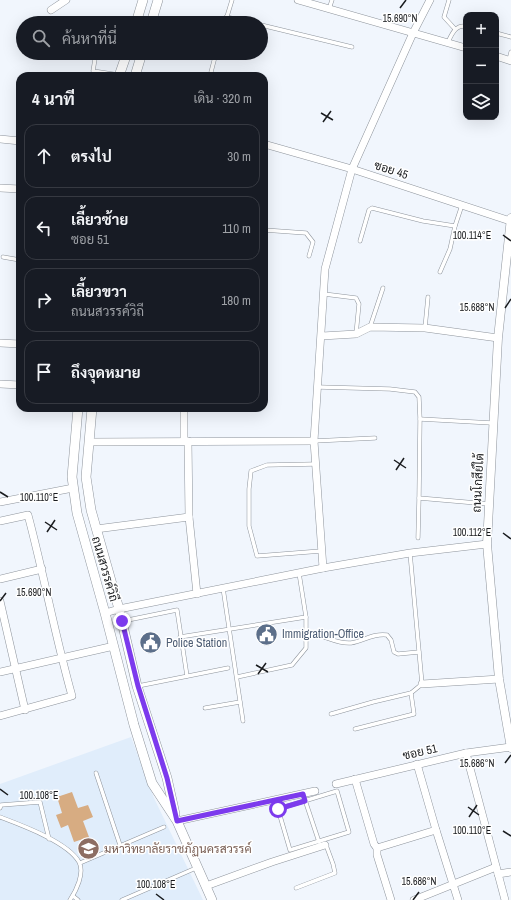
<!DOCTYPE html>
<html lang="th">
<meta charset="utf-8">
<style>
:root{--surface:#171b24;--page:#242831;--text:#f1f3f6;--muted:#9ea1a6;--line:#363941}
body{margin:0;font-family:"Archivo Narrow",Sarabun,sans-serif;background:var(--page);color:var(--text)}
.controls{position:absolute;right:12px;top:12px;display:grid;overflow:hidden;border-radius:8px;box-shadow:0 4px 16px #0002}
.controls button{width:36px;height:36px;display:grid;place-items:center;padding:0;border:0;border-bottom:1px solid var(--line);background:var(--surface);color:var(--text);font:20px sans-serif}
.stop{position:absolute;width:12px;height:12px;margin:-9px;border:3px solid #7c3aed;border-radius:50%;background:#fff}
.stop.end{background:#7c3aed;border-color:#fff;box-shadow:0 1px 4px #0008}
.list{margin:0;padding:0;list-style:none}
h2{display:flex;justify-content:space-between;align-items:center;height:52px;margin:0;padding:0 16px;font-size:17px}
h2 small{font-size:13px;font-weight:400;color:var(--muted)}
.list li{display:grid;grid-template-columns:26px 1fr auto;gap:12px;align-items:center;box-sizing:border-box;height:64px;margin:0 8px 8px;padding:0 8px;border:1px solid var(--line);border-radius:12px}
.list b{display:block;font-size:15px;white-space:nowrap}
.list p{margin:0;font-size:13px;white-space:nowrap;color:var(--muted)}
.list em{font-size:13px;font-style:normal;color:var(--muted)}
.icon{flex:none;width:22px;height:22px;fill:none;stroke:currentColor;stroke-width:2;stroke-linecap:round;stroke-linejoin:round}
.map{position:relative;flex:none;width:511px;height:900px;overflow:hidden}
.search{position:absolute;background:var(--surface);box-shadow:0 4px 16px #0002;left:16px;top:16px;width:252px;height:44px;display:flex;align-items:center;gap:10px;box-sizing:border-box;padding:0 14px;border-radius:22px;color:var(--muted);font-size:15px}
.panel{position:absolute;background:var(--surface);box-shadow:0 4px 16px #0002;left:16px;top:72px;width:252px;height:340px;border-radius:12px}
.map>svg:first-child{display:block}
.built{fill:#e0edfb}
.building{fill:#d7ac82}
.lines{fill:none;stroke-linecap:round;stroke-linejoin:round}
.service-casing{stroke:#8e949c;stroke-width:4.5}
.minor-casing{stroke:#8e949c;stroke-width:8}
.tertiary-casing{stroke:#8e949c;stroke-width:9}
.secondary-casing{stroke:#8e949c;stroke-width:10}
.service{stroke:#fff;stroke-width:3.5}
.minor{stroke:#fff;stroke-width:7}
.tertiary{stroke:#fff;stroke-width:8}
.secondary{stroke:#fff;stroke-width:9}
.route{stroke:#7c3aed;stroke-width:5}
.ticks{fill:none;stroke:#1a1c1f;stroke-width:1.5}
.labels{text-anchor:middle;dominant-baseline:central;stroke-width:3;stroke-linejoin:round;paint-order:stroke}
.street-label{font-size:12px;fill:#1a1c1f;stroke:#fff}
.service-label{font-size:12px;fill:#4e5e75;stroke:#fff;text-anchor:start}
.education-label{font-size:12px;fill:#785e54;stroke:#fff;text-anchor:start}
.ticks-label{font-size:10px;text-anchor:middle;fill:#1a1c1f;stroke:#fff;stroke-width:3;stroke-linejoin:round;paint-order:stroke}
</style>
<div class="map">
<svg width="511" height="900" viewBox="0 0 511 900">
<rect width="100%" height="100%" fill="#f1f6fd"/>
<!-- built -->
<polygon class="built" points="131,737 154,798 203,900 0,900 0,784"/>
<!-- building -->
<polygon class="building" points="72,792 78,808 88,805 93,817 83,821 89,837 74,842 68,825 61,828 56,815 62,813 57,797"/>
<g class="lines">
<defs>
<g id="service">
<polyline points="449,0 444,17 455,29"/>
<polyline points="329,9 332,0"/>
<polyline points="226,17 253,23"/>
<polyline points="225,23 232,0"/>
<polyline points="261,25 352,47"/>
<polyline points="496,33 511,37"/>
<path d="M448,42c4,-8 7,-17 18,-16"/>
<polyline points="96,53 93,71 119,75"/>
<polyline points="103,53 124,58"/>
<polyline points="509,60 511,52"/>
<polyline points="210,76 216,53"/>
<polyline points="264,230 306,233 313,242 309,256"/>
<polyline points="360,241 369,210 372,208 423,221 455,226 462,205"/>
<polyline points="3,257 20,260"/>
<polyline points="440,272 450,249 455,226"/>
<polyline points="324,294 356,298 359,304 356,334"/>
<polyline points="370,327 383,288"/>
<polyline points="425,328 428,297"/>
<polyline points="318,387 390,389 415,392 419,397 420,419 419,498 488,504"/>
<polyline points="420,419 492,423"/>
<polyline points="314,441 375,438"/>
<polyline points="316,464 267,465 251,471 249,489 249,526 257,556 321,551"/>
<polyline points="418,538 419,498"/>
<polyline points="223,588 243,721"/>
<polyline points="123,621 177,610 187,676"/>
<path d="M306,633c5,1 10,2 15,3 10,3 19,8 30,7 13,-2 22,-10 36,-8l4,5 3,12 4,2 21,-2"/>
<polyline points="180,637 306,617 299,573"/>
<polyline points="237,677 292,665 306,648 306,617"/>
<polyline points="138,686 228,668"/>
<polyline points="205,708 240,702"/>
<polyline points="331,714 373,702 411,693 422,684 410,553"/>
<polyline points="355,729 414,714 411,693"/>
<polyline points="96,773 120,845"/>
<polygon points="337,791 349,832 290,850 278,809"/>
<polyline points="303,794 319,842"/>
<polyline points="0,808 1,805 40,802 49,839"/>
<path d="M0,817c21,8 68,25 79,45 6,11 -3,29 -9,38"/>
<polyline points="80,863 164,827"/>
<polyline points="296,888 335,873 333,864 326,845"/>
<polyline points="73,896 78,900"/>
<polyline points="122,900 196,868"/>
</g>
<g id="minor">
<polyline points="298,0 466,48"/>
<polyline points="51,10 66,0"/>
<polyline points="496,56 511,61"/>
<polyline points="0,139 20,141"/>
<polyline points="264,144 352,169 510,221"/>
<polyline points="0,188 20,189"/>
<polyline points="322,336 356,334 370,327 425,328 498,338"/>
<polyline points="0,343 20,344"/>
<polyline points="0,384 20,385"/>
<polyline points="184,408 184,441"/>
<polyline points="188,441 189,517 197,594"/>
<polyline points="89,442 314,441"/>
<polyline points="0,502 73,488"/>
<path d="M0,521l28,-6c16,60 27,121 44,181l-72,20"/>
<polyline points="96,529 189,517"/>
<polyline points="323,568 314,441 325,269 352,169 413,33 430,0"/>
<polyline points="0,579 42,569"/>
<polyline points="0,601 25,710"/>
<polyline points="105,613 119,609 323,568 410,553 487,544"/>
<polyline points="0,672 114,646"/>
<polyline points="422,684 499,679"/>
<polyline points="466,753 505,900"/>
<polyline points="417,764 436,830 458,900"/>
<polyline points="355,779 374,844 377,848 377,855 391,900"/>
<polyline points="336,784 466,753 511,747"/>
<polyline points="177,821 315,791"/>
<polyline points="377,848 436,830"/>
<polyline points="498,874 511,872"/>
<polyline points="206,886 272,862 325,845"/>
<polyline points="414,900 496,867"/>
</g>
<polyline id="tertiary" points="511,218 498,338 487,544 499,679 511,748"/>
<g id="secondary">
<polyline points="136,23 143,0"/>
<polyline points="151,23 158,0"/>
<polyline points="119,76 127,53"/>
<polyline points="135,76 142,53"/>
<polyline points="78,408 72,477 77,513 105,613 134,725 152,783 177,821 212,900"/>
<polyline points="92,408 86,477 91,510 119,609 137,686 167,778 175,814"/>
</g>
</defs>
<!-- service casing -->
<use href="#service" class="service-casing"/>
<!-- minor casing -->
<use href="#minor" class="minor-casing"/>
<!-- tertiary casing -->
<use href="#tertiary" class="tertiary-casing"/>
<!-- secondary casing -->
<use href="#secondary" class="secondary-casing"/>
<!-- service -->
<use href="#service" class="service"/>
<!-- minor -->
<use href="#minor" class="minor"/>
<!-- tertiary -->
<use href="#tertiary" class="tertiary"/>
<!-- secondary -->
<use href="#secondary" class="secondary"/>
</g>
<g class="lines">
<!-- route -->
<polyline class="route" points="122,621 138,686 167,778 177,821 303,794 305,801 278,809"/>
</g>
<!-- ticks -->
<path class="ticks" d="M400,8l6,-8M321,113l12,7M323,122l8,-11M503,235l8,6M505,308l6,-9M394,460l12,8M396,470l8,-12M0,492l8,5M45,522l12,8M47,532l8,-12M503,533l8,6M0,601l6,-8M256,665l12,7M258,674l8,-11M505,763l6,-8M0,789l8,6M468,807l11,8M469,817l8,-12M503,831l8,5M156,894l8,6M413,900l6,-8"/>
<!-- icons -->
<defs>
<symbol id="civic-disc" viewBox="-11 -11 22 22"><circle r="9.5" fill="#5c6f8a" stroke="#fff"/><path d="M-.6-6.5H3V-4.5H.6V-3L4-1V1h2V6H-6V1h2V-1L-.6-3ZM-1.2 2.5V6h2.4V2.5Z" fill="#fff"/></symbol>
<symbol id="university-disc" viewBox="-11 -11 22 22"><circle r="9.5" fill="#8d6e63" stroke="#fff"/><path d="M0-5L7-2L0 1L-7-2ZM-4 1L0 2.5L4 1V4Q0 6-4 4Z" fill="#fff"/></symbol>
</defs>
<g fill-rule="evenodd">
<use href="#civic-disc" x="254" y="622" width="25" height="25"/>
<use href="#civic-disc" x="138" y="630" width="25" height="25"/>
<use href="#university-disc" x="76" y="836" width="25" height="25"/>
</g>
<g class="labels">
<!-- street labels -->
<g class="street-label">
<text transform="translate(391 170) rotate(18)">ซอย 45</text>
<text transform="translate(478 483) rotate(-87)">ถนนโกสีย์ใต้</text>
<text transform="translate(105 569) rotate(74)">ถนนสวรรค์วิถี</text>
<text transform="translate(420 752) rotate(-13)">ซอย 51</text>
</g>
<!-- service labels -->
<g class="service-label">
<text x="282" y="634">Immigration-Office</text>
<text x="166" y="643">Police Station</text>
</g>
<!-- education labels -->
<g class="education-label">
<text x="104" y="849">มหาวิทยาลัยราชภัฏนครสวรรค์</text>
</g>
</g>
<g class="ticks-label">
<text x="400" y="22">15.690°N</text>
<text x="472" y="239">100.114°E</text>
<text x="477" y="311">15.688°N</text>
<text x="39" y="501">100.110°E</text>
<text x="472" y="536">100.112°E</text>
<text x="34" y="596">15.690°N</text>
<text x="477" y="767">15.686°N</text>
<text x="39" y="799">100.108°E</text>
<text x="472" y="834">100.110°E</text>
<text x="419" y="885">15.686°N</text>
<text x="156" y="888">100.108°E</text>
</g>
</svg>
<div class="controls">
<button>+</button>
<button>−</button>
<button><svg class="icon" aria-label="layers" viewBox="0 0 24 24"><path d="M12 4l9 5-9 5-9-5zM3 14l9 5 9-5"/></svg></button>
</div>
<div class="stop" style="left:278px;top:809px"></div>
<div class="stop end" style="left:122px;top:621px"></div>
<div class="search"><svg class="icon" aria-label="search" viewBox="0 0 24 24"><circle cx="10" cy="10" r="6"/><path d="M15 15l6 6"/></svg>ค้นหาที่นี่</div>
<section class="panel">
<h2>4 นาที<small>เดิน · 320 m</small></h2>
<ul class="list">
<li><svg class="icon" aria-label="ahead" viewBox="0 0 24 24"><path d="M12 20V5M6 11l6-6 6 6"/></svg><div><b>ตรงไป</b></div><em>30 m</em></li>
<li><svg class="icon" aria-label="left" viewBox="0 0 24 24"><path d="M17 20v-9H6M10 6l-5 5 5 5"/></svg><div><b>เลี้ยวซ้าย</b><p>ซอย 51</p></div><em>110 m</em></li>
<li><svg class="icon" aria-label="right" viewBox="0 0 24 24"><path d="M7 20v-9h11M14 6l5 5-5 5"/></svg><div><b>เลี้ยวขวา</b><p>ถนนสวรรค์วิถี</p></div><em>180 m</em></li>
<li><svg class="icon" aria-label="arrive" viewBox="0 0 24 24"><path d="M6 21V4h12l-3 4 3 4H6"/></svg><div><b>ถึงจุดหมาย</b></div></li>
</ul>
</section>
</div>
